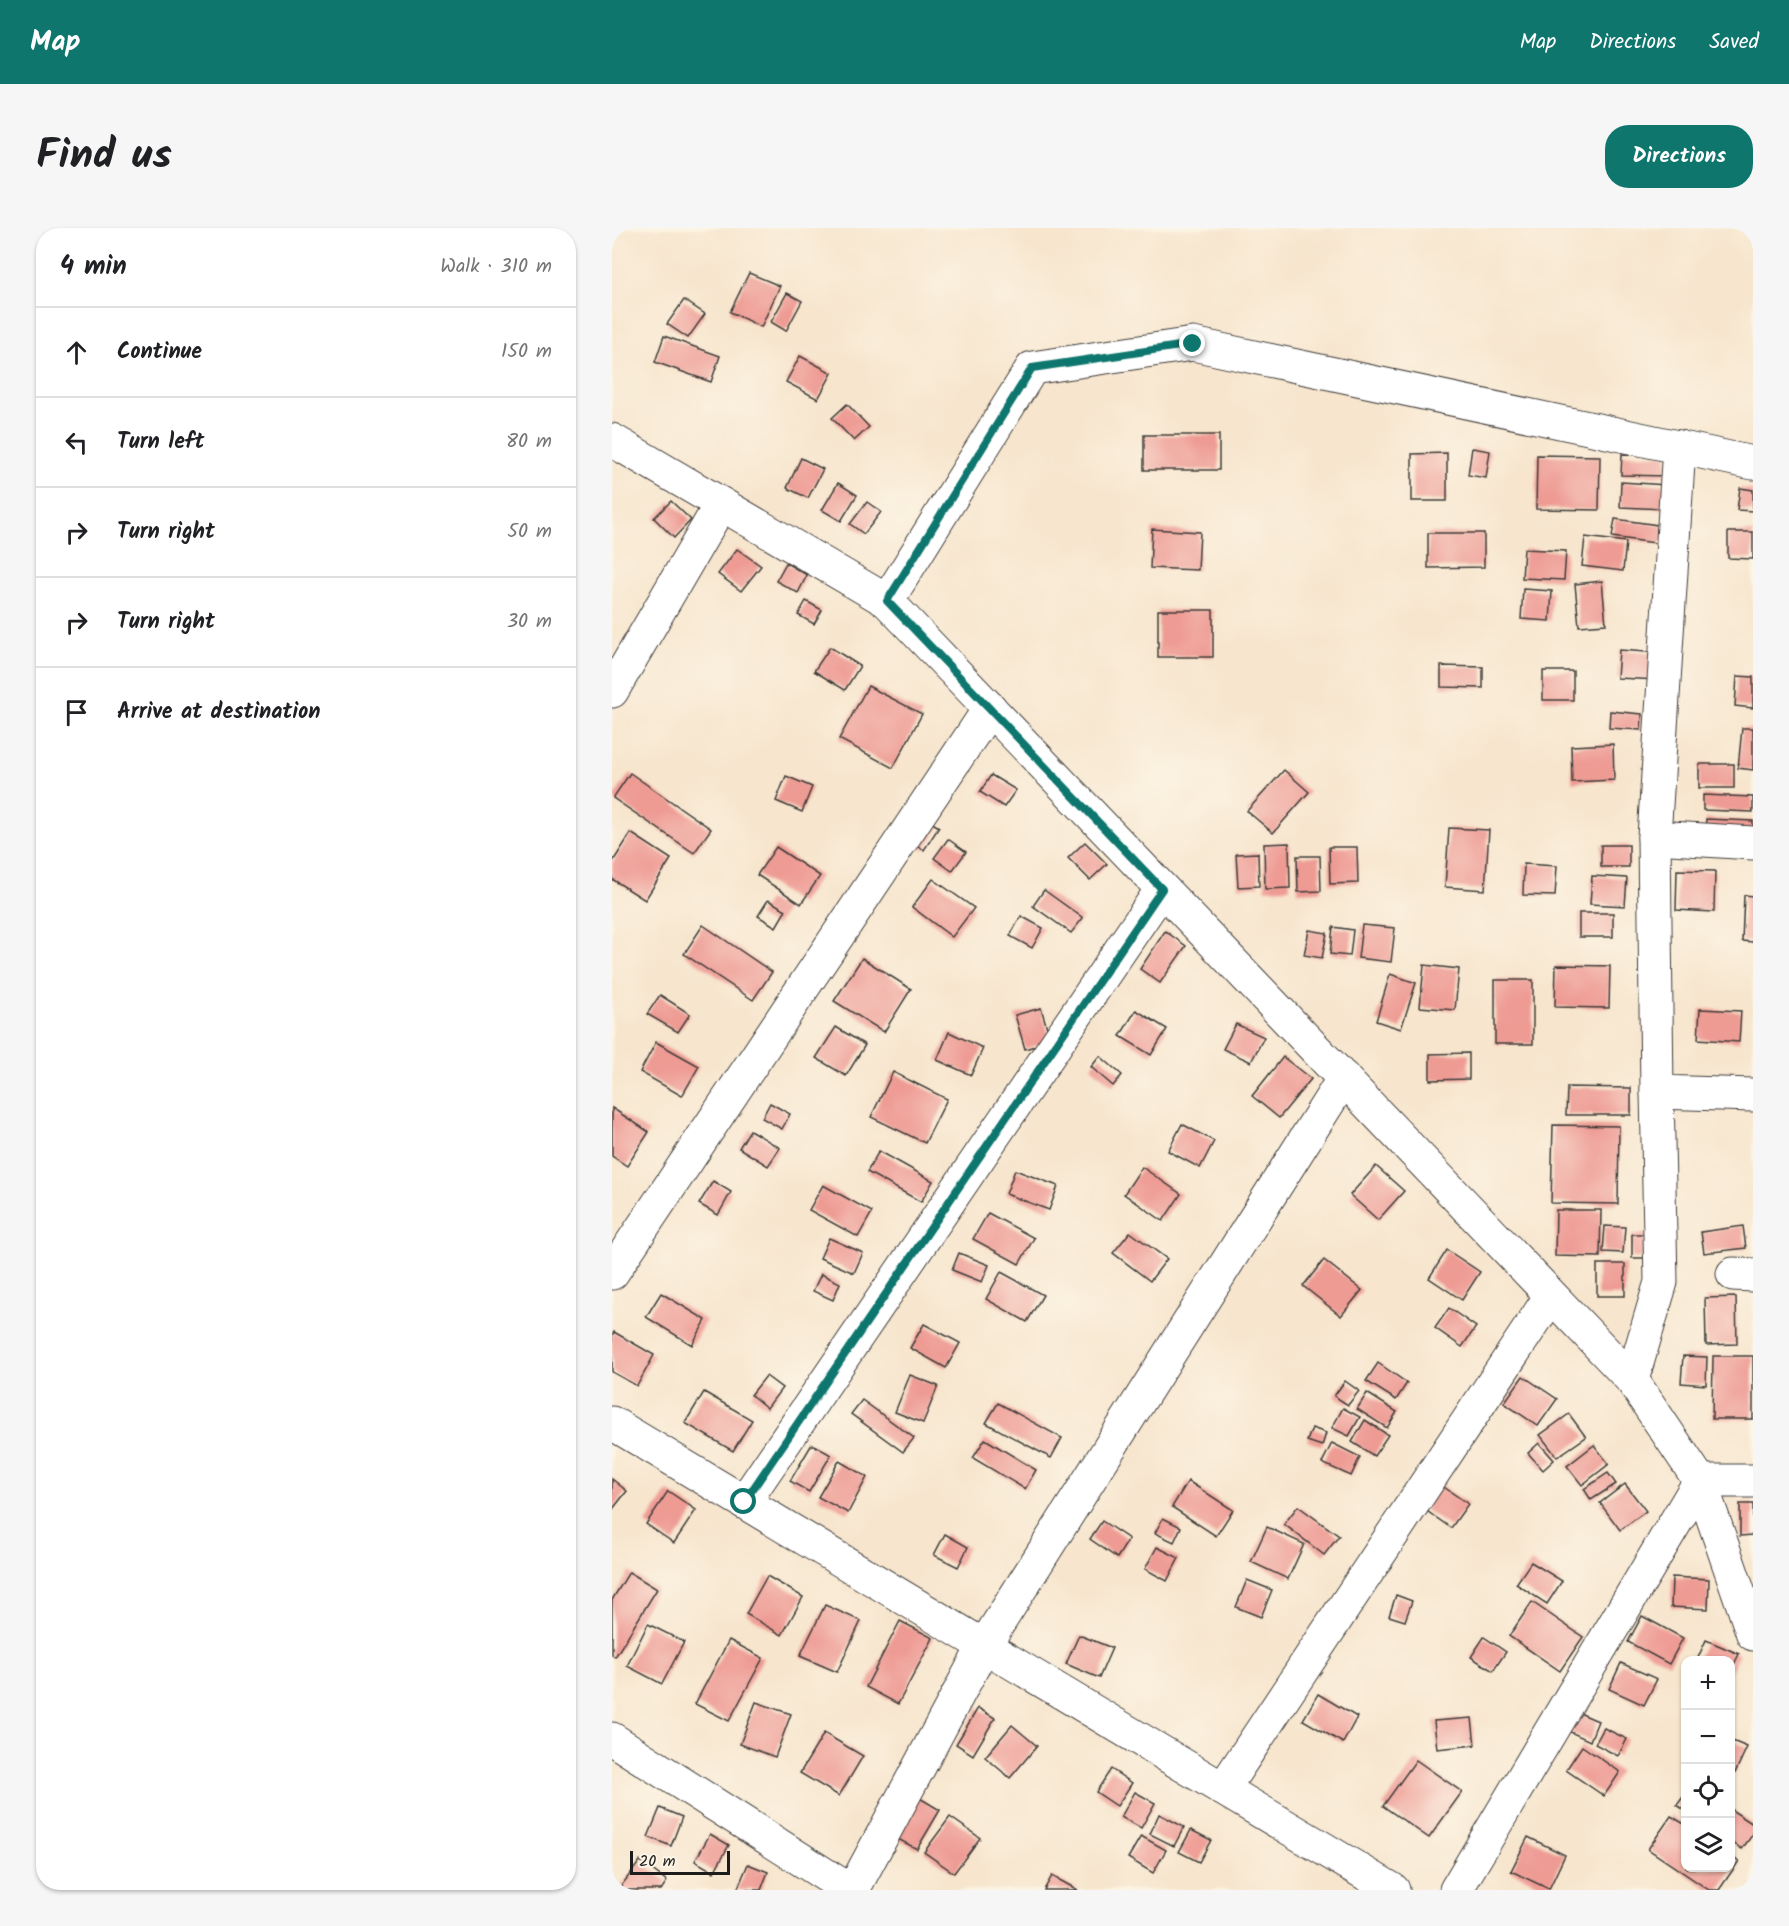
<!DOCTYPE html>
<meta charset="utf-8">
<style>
:root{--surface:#fff;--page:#f6f6f6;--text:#202124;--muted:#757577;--line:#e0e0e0;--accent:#0f766e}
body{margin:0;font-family:Kalam,sans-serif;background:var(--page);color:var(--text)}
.controls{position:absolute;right:18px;bottom:18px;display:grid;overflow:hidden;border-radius:12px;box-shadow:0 2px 4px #0004}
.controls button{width:54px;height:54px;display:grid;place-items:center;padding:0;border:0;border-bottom:2px solid var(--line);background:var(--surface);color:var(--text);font:30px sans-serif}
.scale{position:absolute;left:18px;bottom:15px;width:100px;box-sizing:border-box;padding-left:6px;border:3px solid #1c1c1c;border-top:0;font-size:16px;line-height:21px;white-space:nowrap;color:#1c1c1c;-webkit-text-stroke:4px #fcf5e5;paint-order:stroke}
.stop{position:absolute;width:18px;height:18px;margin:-14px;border:4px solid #0f766e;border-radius:50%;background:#fff}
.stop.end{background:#0f766e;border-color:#fff;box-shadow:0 2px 6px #0008}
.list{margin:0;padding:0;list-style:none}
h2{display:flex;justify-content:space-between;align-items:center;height:78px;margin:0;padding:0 24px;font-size:26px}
h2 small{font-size:20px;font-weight:400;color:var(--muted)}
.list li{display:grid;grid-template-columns:39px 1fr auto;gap:18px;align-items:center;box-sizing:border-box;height:90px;padding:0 24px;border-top:2px solid var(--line)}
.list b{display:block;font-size:22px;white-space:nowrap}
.list em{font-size:20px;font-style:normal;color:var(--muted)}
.icon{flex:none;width:33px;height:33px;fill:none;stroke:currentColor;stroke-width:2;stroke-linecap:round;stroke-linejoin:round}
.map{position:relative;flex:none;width:1141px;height:1662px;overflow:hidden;border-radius:24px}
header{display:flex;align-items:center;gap:36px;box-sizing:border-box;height:84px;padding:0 30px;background:var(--accent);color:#fff}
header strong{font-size:28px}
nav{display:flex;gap:33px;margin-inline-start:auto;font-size:21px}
.intro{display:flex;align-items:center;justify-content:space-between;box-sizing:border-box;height:144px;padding:0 36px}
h1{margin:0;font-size:42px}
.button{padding:15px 27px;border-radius:24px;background:var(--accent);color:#fff;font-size:21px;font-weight:700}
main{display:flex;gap:36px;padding:0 36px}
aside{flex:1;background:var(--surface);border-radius:24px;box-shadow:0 2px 4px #0004}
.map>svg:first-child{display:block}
.building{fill:#ee9b94}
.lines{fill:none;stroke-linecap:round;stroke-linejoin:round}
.street-casing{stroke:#3d3a37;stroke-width:35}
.street{stroke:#fff;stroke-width:33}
.route{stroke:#0f766e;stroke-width:8}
</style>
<header>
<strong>Map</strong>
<nav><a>Map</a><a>Directions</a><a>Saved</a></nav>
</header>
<div class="intro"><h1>Find us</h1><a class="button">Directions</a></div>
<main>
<aside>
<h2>4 min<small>Walk · 310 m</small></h2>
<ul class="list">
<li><svg class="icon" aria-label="ahead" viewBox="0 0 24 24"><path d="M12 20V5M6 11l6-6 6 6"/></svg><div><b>Continue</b></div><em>150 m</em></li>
<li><svg class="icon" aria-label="left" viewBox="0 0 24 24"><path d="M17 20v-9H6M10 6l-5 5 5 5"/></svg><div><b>Turn left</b></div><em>80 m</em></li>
<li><svg class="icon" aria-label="right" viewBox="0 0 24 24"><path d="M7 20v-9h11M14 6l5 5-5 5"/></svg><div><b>Turn right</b></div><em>50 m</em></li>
<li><svg class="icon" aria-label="right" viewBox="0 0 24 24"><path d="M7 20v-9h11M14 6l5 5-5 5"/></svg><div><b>Turn right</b></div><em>30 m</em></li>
<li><svg class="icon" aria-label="arrive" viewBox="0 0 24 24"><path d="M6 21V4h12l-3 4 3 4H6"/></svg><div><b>Arrive at destination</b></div></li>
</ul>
</aside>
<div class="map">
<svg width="1141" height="1662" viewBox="0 0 1141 1662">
<rect width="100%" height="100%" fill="#fcf5e5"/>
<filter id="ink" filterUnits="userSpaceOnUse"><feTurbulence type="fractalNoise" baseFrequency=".0167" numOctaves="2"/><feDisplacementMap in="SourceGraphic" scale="12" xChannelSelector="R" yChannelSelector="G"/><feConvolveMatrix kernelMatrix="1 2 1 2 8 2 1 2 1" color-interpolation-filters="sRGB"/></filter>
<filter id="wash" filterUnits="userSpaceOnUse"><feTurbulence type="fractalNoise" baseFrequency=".008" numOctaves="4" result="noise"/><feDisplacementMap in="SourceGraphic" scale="24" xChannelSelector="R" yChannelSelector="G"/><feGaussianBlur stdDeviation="1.35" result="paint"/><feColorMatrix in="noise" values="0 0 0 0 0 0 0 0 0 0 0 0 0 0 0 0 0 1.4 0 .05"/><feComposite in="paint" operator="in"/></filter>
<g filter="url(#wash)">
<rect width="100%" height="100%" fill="#f7e5cd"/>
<g id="blocks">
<!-- building -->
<g class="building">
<polygon points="137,45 168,58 149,99 118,84"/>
<polygon points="175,65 190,73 174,103 159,94"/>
<polygon points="72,72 93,86 76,110 55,96"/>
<polygon points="52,108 108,128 99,154 43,134"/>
<polygon points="188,128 220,145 206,171 174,154"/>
<polygon points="235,176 257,199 242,213 220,190"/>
<rect x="532" y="207" width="75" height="35"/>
<polygon points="860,220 878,223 874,250 856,247"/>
<polygon points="835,225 835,273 800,273 800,226"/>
<polygon points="1010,226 1055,227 1055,248 1009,247"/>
<polygon points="925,227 988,228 987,282 924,281"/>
<polygon points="189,230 211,241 196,270 175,260"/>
<polygon points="1009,254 1055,257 1053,281 1008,279"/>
<polygon points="226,255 245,267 229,293 210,282"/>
<polygon points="1128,260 1141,262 1141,283 1125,282"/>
<polygon points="59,273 79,292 62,310 42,290"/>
<polygon points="255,274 269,284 252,306 238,296"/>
<polygon points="1003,291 1053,298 1050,316 1000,309"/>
<polygon points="540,301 588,304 586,342 538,340"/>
<polygon points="1116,304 1141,304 1141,331 1116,330"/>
<polygon points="816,305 872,305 872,339 816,340"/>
<polygon points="973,309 1014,314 1011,343 970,338"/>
<polygon points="125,321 149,338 129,363 106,346"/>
<polygon points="912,321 954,323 952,352 910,350"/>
<polygon points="174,335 195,347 186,365 164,353"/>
<polygon points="990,353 994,396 967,398 963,356"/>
<polygon points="911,361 940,363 938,393 909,391"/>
<polygon points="194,373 210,382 202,396 186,387"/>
<rect x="546" y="382" width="55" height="47"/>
<polygon points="218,419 248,438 233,462 202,443"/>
<polygon points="1007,422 1049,425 1047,452 1005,450"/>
<polygon points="829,438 871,439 871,460 829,459"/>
<rect x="931" y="443" width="30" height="29"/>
<polygon points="1125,448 1141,449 1141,480 1123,478"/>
<polygon points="256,458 310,486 281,540 227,511"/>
<polygon points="998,483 1030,486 1029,502 997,500"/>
<polygon points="1130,500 1141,500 1141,542 1126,540"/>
<polygon points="1001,516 1002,552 960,554 959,518"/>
<rect x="1087" y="536" width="35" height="24"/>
<polygon points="672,542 697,564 661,605 635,583"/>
<polygon points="18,545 99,601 82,625 1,570"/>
<polygon points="379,547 404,562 392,579 368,564"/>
<polygon points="174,548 200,559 190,584 164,573"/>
<polygon points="1091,567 1141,569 1141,584 1091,582"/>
<polygon points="314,591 327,599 312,622 299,614"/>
<polygon points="1094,591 1141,593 1141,610 1093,608"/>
<polygon points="837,600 877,602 873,662 833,659"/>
<polygon points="19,605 59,631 33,672 0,651 0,635"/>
<polygon points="336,611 354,624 340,643 322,630"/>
<polygon points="473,614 495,636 478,652 456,630"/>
<polygon points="677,615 678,660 653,661 652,616"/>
<rect x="989" y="617" width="28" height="22"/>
<polygon points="164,619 208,648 189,676 145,647"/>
<polygon points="717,619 745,619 746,655 718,656"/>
<polygon points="646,625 647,658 626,659 624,626"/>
<polygon points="685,628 708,628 709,663 686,664"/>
<polygon points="912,636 945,638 943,668 911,667"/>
<polygon points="1065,642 1103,643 1102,684 1064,682"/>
<polygon points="980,648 1015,650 1013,678 978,676"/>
<polygon points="321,651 362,680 340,709 300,679"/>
<polygon points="432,662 471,690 459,705 421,678"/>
<polygon points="1132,667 1141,668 1141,714 1130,713"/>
<polygon points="156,672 174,682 164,699 146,688"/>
<rect x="967" y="685" width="34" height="24"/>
<polygon points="409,688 431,700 420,720 398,708"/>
<polygon points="91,697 160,744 141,772 72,726"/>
<polygon points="750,697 783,700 779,734 746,730"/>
<polygon points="721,699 741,702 738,728 718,726"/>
<polygon points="697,702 715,705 710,730 692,727"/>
<polygon points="553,703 574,718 548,755 528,741"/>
<polygon points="250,730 299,761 272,804 222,773"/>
<polygon points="812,737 847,741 843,782 808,779"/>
<polygon points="944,737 998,738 997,780 943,779"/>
<polygon points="778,746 804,755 789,801 764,793"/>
<rect x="883" y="752" width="38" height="64"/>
<polygon points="48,767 78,786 66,804 35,786"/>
<polygon points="429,780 439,813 413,821 403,787"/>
<polygon points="1088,781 1129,783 1127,814 1086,811"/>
<polygon points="524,782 555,801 539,827 508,808"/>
<polygon points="624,796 652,809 639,834 611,821"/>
<polygon points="224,799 253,817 234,848 204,830"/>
<polygon points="337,804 371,820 359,847 325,832"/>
<polygon points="44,814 87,838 70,868 28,844"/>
<polygon points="857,825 857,851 818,852 818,826"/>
<polygon points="488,828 510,847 501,858 479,839"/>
<polygon points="671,829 699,851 667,890 640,868"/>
<polygon points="281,844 335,871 313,915 259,889"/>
<polygon points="955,859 1019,860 1019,887 954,887"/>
<polygon points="158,875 178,886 170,901 150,890"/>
<polygon points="0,880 37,904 15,938 0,928"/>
<polygon points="570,896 602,913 588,940 556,923"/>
<polygon points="941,897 1007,898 1006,976 939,975"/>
<polygon points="138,902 168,920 156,938 127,920"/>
<polygon points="267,923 321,953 309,974 255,944"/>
<polygon points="764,938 792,963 766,992 738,967"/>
<polygon points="530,939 569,966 551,993 512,966"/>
<polygon points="403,942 446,958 437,982 394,966"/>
<polygon points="101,953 119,964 106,987 87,976"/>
<polygon points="211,957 260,984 246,1009 197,982"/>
<polygon points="944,982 989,982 988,1029 943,1028"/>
<polygon points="376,985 422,1010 407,1036 361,1011"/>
<polygon points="993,998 1013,999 1011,1025 991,1024"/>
<polygon points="1131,998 1134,1020 1092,1025 1089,1004"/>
<polygon points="518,1004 555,1031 538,1053 501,1025"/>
<rect x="1020" y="1006" width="20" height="24"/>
<polygon points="217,1010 251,1025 242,1045 208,1030"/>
<polygon points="835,1022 868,1044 850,1072 817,1050"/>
<polygon points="347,1025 377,1037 370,1054 340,1042"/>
<polygon points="712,1032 750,1062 729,1088 691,1058"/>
<rect x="985" y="1036" width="28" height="32"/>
<polygon points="389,1044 431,1067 415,1094 374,1071"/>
<polygon points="209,1046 228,1055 221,1072 201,1063"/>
<polygon points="49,1065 94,1092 80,1117 34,1089"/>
<polygon points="1124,1069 1125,1116 1094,1117 1093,1070"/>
<polygon points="837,1080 864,1099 850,1119 823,1100"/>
<polygon points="312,1096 348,1115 334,1140 298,1120"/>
<polygon points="2,1104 42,1127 25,1158 0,1144 0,1108"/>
<polygon points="1071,1128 1095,1129 1094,1157 1069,1155"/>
<polygon points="1101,1128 1141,1128 1141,1191 1100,1191"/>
<polygon points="766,1135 795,1155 784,1172 754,1153"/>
<polygon points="298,1147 326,1158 311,1195 283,1184"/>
<polygon points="154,1148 170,1160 155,1180 139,1167"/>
<polygon points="911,1148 945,1171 926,1198 892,1175"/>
<polygon points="733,1153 747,1163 736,1177 722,1168"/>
<polygon points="92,1164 140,1192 121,1223 73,1195"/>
<polygon points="755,1165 785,1184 775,1200 745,1181"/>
<polygon points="250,1172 302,1210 291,1224 239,1186"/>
<polygon points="386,1175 450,1210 439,1230 374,1195"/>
<polygon points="731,1180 748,1189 737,1208 720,1200"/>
<polygon points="957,1186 974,1209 945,1229 928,1207"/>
<polygon points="753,1192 776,1207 762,1228 740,1214"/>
<polygon points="700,1200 714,1205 710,1218 695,1213"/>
<polygon points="373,1211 424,1242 413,1261 361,1230"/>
<polygon points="720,1215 748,1229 739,1248 710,1235"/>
<polygon points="927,1215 942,1232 931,1242 916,1225"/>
<polygon points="200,1216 219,1227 197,1264 178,1253"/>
<polygon points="982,1217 997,1236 970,1257 955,1238"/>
<polygon points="227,1233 255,1249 236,1285 206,1269"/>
<polygon points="996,1245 1004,1256 979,1272 972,1261"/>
<polygon points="0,1251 15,1263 0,1282"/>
<polygon points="576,1253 621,1282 604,1308 560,1279"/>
<polygon points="1013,1256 1034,1283 1008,1302 988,1275"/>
<polygon points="829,1257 856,1276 839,1300 812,1281"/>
<polygon points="56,1263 84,1282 62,1315 34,1296"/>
<polygon points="1128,1276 1141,1276 1141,1307 1128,1308"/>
<polygon points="686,1278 727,1308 712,1327 672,1296"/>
<polygon points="551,1290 569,1299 562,1314 543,1305"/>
<polygon points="490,1293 517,1311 505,1330 478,1311"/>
<polygon points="655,1299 692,1316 676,1351 639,1334"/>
<polygon points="333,1306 356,1319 346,1339 322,1327"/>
<polygon points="545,1319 567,1330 555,1353 533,1341"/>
<polygon points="919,1334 950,1353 935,1376 904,1356"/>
<polygon points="17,1344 45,1361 3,1429 0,1427 0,1372"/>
<polygon points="155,1348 191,1369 170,1407 134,1386"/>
<polygon points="1060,1349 1097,1351 1096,1381 1059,1379"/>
<polygon points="635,1352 660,1362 649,1389 624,1379"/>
<polygon points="784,1367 800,1373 793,1393 777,1388"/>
<polygon points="920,1374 971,1409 948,1443 897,1408"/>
<polygon points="213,1377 249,1393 225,1444 188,1428"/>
<polygon points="1030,1388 1071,1410 1057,1436 1016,1414"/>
<polygon points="288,1393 321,1410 286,1476 254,1459"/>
<polygon points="36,1396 72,1414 50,1456 15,1438"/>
<polygon points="467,1407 500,1420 487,1450 454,1436"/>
<polygon points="872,1409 894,1424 881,1443 859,1429"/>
<polygon points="117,1412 151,1430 117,1493 83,1476"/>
<polygon points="1094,1412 1127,1426 1118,1445 1118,1432 1085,1432"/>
<polygon points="1009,1435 1045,1451 1032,1477 997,1461"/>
<polygon points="706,1466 745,1489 731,1515 691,1492"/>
<polygon points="144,1474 179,1486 163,1529 128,1516"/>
<polygon points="366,1480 383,1490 361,1527 344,1516"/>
<polygon points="965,1484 986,1493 978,1513 956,1503"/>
<polygon points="860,1490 863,1517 825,1521 822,1493"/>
<polygon points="400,1497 425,1518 398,1550 373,1529"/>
<polygon points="992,1500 1015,1511 1006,1528 983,1516"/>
<polygon points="212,1505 251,1528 227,1568 188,1545"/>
<polygon points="1118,1512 1135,1519 1123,1545 1118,1543"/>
<polygon points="970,1518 1008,1544 992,1568 954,1542"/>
<polygon points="804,1532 850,1564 817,1610 771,1578"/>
<polygon points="499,1541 520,1555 505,1578 484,1564"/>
<polygon points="523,1564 543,1575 529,1600 509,1589"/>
<polygon points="1074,1565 1074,1583 1065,1577"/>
<polygon points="306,1569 328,1582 305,1621 282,1609"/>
<polygon points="48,1580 70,1589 59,1618 36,1609"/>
<polygon points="1118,1581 1141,1596 1141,1606 1130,1621 1118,1613"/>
<polygon points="547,1586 572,1599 562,1618 538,1606"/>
<polygon points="1059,1588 1074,1597 1074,1640 1118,1640 1118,1627 1127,1633 1107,1662 1097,1662 1036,1621"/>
<polygon points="338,1589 368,1610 342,1645 312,1624"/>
<polygon points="579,1602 599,1612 587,1634 567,1624"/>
<polygon points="98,1606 117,1617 102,1644 83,1633"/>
<polygon points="529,1608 554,1622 541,1645 516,1630"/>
<polygon points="916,1609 953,1627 937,1661 899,1643"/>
<polygon points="28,1633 55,1653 49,1662 6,1662"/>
<polygon points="136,1636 156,1644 149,1662 125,1662"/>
<polygon points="440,1648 466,1662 432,1662"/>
</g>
</g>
</g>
<g filter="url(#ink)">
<use href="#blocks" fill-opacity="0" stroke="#3d3a37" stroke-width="1.5"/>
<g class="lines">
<defs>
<g id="street">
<polyline points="0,212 275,373"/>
<polyline points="1067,219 1042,609 1045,864 1141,867"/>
<polyline points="1141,235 581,116 420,140 275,373 1020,1152 1088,1253 1141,1406"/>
<polyline points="0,463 109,276"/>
<polyline points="1042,609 1141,615"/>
<polyline points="0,1045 378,480"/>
<polyline points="1121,1046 1141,1047"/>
<polyline points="1020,1152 1049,1054 1045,864"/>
<polyline points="0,1195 611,1561 939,1068"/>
<polyline points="132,1274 550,661"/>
<polyline points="0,1511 237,1662"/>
<polyline points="611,1561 781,1662"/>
<polyline points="241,1662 372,1418 732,850"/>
<polyline points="844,1662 1088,1253 1141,1253"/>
</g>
</defs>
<!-- street casing -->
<use href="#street" class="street-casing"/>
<!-- street -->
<use href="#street" class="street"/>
</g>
</g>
<g class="lines" filter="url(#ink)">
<!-- route -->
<polyline class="route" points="132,1274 550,661 275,373 420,140 581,116"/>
</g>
</svg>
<div class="controls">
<button>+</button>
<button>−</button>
<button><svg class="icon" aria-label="locate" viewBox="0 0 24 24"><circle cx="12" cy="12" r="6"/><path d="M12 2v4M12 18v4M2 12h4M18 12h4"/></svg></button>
<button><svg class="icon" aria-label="layers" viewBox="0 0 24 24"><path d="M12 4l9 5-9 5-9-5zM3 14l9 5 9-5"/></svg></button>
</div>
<div class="scale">20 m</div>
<div class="stop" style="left:132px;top:1274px"></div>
<div class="stop end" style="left:581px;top:116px"></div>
</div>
</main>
